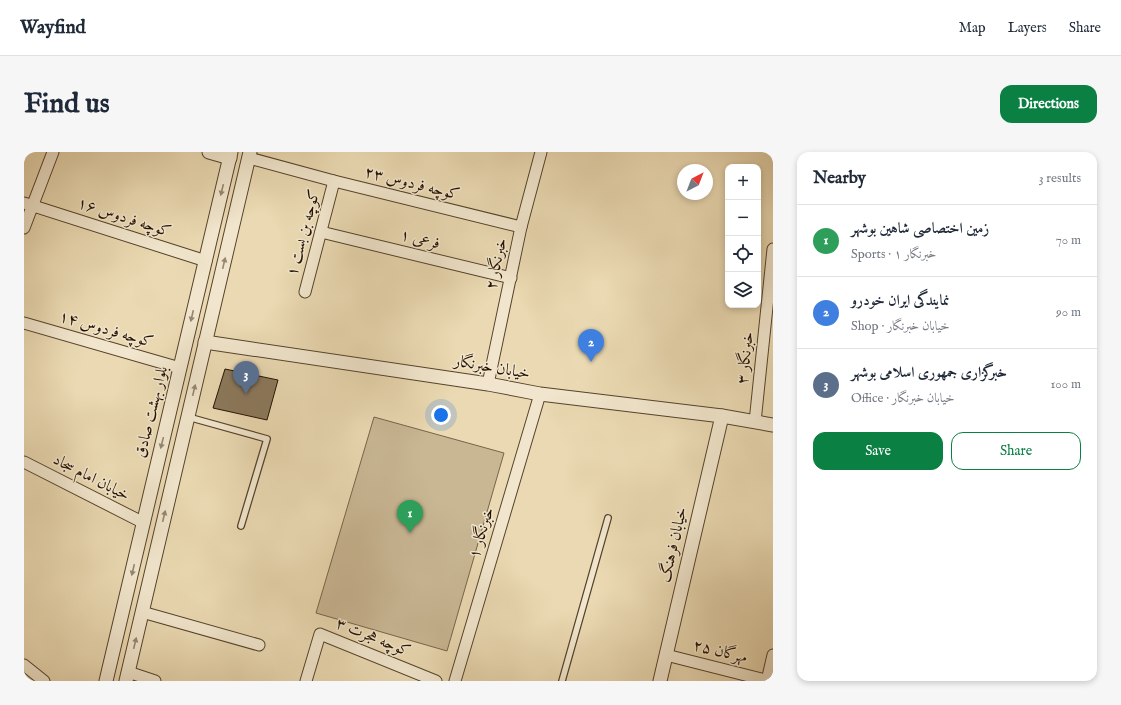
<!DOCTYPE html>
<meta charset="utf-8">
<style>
:root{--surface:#fff;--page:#f6f6f7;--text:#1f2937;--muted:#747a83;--line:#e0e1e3;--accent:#0b8043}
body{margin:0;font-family:"IM FELL English",Amiri,serif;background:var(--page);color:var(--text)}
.controls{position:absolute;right:12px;top:12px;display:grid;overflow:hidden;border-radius:8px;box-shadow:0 2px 6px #0003}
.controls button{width:36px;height:36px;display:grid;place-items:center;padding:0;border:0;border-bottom:1px solid var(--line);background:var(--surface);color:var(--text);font:20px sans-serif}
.compass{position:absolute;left:653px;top:12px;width:36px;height:36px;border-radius:50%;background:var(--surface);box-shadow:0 2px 6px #0003;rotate:42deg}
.you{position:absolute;left:417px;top:263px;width:14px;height:14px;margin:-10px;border:3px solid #fff;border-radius:50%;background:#1a73e8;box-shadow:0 0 0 6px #1a73e833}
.badge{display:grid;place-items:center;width:26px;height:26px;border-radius:50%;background:var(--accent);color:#fff;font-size:13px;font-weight:700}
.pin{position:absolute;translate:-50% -33px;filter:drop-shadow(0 1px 2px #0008)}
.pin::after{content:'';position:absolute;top:21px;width:14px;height:12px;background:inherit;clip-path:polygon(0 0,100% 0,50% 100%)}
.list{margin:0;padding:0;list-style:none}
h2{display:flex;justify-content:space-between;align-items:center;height:52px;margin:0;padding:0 16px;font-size:17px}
h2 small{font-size:13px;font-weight:400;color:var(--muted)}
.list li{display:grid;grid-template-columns:26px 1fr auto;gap:12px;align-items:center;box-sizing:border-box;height:72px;padding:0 16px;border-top:1px solid var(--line)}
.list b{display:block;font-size:15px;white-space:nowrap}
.list p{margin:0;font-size:13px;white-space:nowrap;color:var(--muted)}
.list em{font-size:13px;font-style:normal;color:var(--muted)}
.actions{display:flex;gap:8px;padding:12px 16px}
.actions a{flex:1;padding:9px 0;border:1px solid var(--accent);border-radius:12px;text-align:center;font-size:14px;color:var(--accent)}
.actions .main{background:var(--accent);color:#fff}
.icon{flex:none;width:22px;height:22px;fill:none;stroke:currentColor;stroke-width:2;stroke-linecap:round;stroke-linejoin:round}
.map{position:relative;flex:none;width:749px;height:529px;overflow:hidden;border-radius:12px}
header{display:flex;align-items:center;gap:24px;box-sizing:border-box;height:56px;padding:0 20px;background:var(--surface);border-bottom:1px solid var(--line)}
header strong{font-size:19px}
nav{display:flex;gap:22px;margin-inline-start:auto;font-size:14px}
.intro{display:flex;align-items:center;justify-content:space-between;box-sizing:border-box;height:96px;padding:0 24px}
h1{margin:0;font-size:28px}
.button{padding:10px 18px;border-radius:12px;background:var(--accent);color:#fff;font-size:14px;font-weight:700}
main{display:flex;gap:24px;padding:0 24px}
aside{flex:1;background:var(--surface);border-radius:12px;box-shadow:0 2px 6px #0003}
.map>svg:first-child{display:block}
.green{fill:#c9b794;stroke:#77644a}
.building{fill:#8b795d;stroke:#251100}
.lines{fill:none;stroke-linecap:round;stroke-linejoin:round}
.service-casing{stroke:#56432c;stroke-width:8}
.minor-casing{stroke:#56432c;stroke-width:13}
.tertiary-casing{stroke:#56432c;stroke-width:15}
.service{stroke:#f1e6cd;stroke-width:5.5}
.minor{stroke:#f1e6cd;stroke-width:11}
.tertiary{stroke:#f1e6cd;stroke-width:13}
.oneway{fill:#958671}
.labels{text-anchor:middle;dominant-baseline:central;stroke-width:3;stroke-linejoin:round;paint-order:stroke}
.street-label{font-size:16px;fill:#251100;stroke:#f1e6cd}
</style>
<header>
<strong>Wayfind</strong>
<nav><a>Map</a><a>Layers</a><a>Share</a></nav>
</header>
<div class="intro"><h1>Find us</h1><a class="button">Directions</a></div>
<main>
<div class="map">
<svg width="749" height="529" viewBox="0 0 749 529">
<rect width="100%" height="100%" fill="#ead9b2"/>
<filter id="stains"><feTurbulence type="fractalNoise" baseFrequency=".005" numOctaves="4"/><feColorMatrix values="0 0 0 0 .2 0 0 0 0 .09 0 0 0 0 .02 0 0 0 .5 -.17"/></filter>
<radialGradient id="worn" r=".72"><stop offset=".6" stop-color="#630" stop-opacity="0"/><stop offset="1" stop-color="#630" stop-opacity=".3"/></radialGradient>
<!-- green -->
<polygon class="green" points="350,265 480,301 423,499 292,461"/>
<!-- building -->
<polygon class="building" points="201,217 254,228 243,268 189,256"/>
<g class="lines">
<defs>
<g id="service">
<polyline points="164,265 243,287 217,374"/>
<polyline points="538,529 584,366"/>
</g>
<g id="minor">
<polyline points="225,6 310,29 497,75"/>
<polyline points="0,51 182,109"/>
<polyline points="0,76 29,0"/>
<polyline points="297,80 487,126"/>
<polyline points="281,140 310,29"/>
<polyline points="0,171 156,216"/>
<polyline points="464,232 497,75 517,0"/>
<polyline points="731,270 749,97"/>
<polyline points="0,310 120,371"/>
<polyline points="118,460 235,493"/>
<polyline points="642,503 745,529"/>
<polyline points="0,513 20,529"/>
<polyline points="104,520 131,529"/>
<polyline points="282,529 296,482 412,529"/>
<polyline points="431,529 516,242"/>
<polyline points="743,529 749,503"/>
</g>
<g id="tertiary">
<polyline points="185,0 206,6"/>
<polyline points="181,190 464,232 516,242 698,264 749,273"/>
<polyline points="82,529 207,0"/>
<polyline points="102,529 226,0"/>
<polyline points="636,529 698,264"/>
</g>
</defs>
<!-- service casing -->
<use href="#service" class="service-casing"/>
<!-- minor casing -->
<use href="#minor" class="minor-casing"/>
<!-- tertiary casing -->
<use href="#tertiary" class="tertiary-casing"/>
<!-- service -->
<use href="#service" class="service"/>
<!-- minor -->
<use href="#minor" class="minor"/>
<!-- tertiary -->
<use href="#tertiary" class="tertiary"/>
</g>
<!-- one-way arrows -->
<defs><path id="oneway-solid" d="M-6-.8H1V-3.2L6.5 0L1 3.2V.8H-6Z"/></defs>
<g class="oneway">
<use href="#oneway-solid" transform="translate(198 38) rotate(103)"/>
<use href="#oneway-solid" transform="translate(200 111) rotate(-77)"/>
<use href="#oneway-solid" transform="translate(168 164) rotate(103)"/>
<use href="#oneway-solid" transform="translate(170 238) rotate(-77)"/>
<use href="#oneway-solid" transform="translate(138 291) rotate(104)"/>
<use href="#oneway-solid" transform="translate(140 364) rotate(-77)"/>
<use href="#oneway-solid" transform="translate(109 418) rotate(103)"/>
<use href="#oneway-solid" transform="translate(111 491) rotate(-77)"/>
</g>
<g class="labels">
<!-- street labels -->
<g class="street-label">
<text transform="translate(388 32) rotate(14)">کوچه فردوس ۲۳</text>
<text transform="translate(100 66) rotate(18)">کوچه فردوس ۱۶</text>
<text transform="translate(280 81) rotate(-75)">کوچه بن بست ۱</text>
<text transform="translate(396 88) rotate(14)">فرعی ۱</text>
<text transform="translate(473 112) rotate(-78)">خبرنگار ۲</text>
<text transform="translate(82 178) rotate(16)">کوچه فردوس ۱۴</text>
<text transform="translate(722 206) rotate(-84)">خبرنگار ۳</text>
<text transform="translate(468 216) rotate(10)">خیابان خبرنگار</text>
<text transform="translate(128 260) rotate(-76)">بلوار بهشت صادق</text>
<text transform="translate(67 326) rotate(27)">خیابان امام سجاد</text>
<text transform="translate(458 381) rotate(-73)">خبرنگار ۱</text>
<text transform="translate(650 393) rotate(-77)">خیابان فرهنگ</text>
<text transform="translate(349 486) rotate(22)">کوچه هجرت ۳</text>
<text transform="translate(696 500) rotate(14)">مهرگان ۲۵</text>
</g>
</g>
<rect width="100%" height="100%" filter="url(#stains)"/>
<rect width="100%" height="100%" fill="url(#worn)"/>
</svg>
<div class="controls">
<button>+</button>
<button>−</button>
<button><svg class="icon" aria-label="locate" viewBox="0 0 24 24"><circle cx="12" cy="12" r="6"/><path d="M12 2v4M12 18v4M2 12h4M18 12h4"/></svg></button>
<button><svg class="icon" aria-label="layers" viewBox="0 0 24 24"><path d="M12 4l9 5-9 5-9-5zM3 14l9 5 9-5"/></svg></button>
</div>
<svg class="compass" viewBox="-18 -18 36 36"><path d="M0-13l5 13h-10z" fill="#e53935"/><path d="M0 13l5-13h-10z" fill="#747a83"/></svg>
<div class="you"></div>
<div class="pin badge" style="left:386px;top:381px;background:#2e9e5b">1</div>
<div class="pin badge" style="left:567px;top:210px;background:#3f7fe0">2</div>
<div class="pin badge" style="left:222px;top:242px;background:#5c6f8a">3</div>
</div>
<aside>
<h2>Nearby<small>3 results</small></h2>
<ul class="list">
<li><span class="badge" style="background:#2e9e5b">1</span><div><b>زمین اختصاصی شاهین بوشهر</b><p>Sports · خبرنگار ۱</p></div><em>70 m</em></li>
<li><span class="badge" style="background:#3f7fe0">2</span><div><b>نمایندگی ایران خودرو</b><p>Shop · خیابان خبرنگار</p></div><em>90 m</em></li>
<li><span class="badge" style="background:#5c6f8a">3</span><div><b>خبرگزاری جمهوری اسلامی بوشهر</b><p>Office · خیابان خبرنگار</p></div><em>100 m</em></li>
</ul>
<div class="actions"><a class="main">Save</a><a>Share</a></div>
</aside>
</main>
